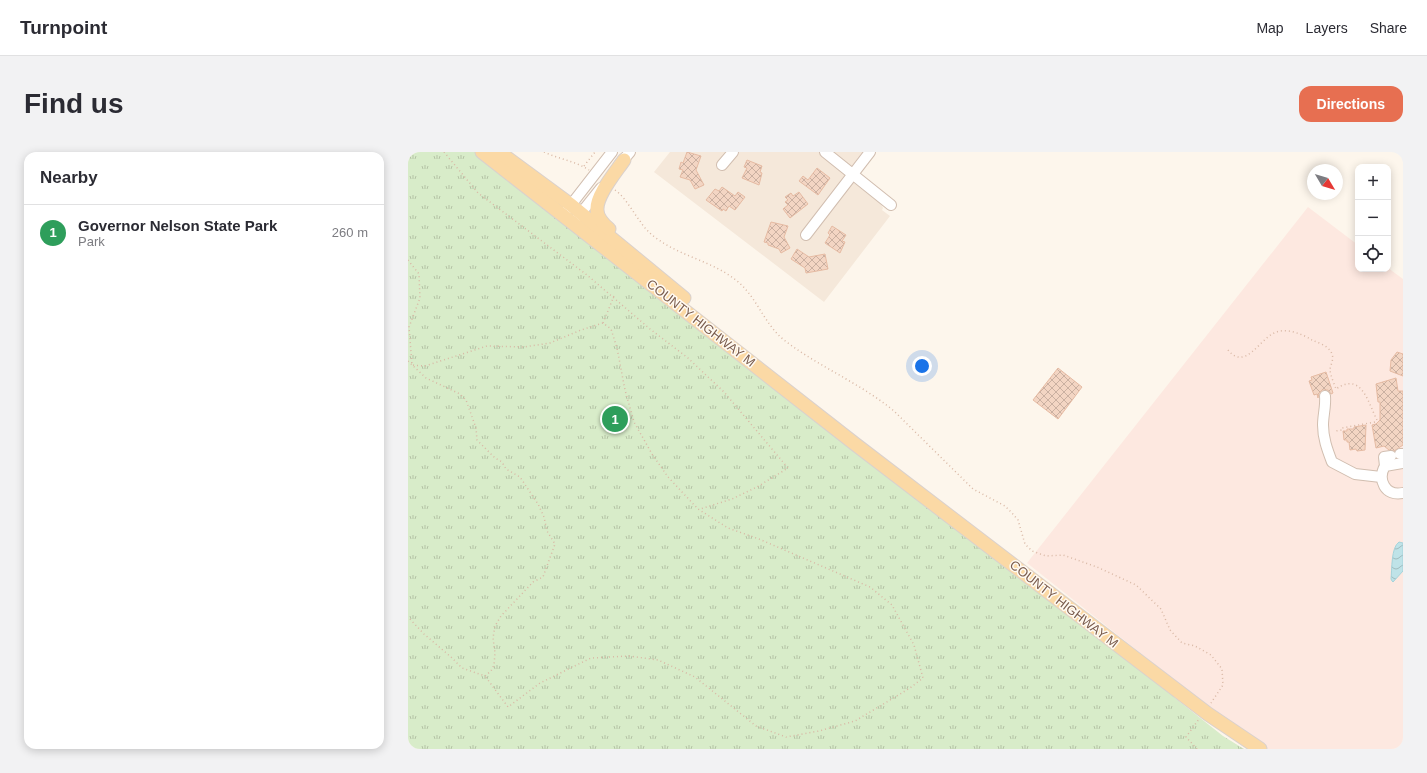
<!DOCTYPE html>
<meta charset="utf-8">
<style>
:root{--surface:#fff;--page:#f2f2f3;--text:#2b2b33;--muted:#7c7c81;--line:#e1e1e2;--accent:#e76f51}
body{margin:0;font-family:Arial,sans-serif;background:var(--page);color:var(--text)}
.controls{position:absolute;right:12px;top:12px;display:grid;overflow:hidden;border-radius:8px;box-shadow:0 2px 10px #0003}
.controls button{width:36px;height:36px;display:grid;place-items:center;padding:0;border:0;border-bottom:1px solid var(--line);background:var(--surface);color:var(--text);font:20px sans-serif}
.compass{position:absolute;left:899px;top:12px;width:36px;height:36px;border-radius:50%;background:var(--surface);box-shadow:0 2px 10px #0003;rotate:128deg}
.you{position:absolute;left:514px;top:214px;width:14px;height:14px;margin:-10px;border:3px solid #fff;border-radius:50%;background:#1a73e8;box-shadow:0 0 0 6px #1a73e833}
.badge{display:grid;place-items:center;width:26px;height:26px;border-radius:50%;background:var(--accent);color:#fff;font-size:13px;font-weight:700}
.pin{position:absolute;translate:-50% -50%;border:2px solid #fff;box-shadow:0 1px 4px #0006}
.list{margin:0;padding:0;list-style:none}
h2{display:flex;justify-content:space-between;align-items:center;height:52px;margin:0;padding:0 16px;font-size:17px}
h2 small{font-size:13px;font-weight:400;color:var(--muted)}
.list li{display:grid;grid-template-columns:26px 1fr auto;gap:12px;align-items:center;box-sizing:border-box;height:56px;padding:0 16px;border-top:1px solid var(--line)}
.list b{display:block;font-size:15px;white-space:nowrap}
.list p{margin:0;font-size:13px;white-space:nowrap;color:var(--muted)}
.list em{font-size:13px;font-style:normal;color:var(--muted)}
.icon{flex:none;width:22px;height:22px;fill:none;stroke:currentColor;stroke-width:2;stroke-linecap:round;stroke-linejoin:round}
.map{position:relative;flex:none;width:995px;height:597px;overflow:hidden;border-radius:12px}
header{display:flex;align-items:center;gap:24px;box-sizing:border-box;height:56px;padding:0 20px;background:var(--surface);border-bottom:1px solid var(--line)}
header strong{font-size:19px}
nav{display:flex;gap:22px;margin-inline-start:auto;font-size:14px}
.intro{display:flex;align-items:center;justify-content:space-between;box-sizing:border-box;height:96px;padding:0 24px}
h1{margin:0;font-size:28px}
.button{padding:10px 18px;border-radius:12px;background:var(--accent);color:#fff;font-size:14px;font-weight:700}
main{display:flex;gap:24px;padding:0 24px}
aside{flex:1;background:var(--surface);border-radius:12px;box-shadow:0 2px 10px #0003}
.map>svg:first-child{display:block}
.residential{fill:#f5e8da}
.commercial{fill:#fde8e0}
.grass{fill:url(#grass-tufts)}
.water{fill:url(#water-waves);stroke:#a5d3da}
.building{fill:url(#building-cross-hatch);stroke:#e6bba3}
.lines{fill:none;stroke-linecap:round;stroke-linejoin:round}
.minor-casing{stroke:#d1beb0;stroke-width:12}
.major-casing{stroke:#dad1cd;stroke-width:15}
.path{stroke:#d9b8a5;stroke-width:1.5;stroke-dasharray:1 3;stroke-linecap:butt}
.minor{stroke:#fff;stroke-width:10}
.major{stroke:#fbd9a5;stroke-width:13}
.labels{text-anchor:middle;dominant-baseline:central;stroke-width:3;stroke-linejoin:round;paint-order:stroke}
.street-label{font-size:13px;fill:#7a5c4d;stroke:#fffaf3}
</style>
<header>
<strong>Turnpoint</strong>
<nav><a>Map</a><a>Layers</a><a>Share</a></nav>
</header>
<div class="intro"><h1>Find us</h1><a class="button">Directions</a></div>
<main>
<aside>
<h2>Nearby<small></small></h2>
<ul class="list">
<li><span class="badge" style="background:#2e9e5b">1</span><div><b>Governor Nelson State Park</b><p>Park</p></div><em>260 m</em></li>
</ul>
</aside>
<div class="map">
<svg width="995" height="597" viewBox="0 0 995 597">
<defs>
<pattern id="grass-tufts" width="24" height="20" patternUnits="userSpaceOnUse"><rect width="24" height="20" fill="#d8ecc9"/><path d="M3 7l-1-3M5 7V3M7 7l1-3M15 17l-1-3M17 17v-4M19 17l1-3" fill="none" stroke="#b4c2a5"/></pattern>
<pattern id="water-waves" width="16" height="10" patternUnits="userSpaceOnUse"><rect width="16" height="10" fill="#bfe3e8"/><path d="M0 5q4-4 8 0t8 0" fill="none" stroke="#a0bbbe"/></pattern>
<pattern id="building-cross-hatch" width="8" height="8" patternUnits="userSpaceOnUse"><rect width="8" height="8" fill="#f3d5c3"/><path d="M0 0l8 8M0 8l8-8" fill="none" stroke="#cab0a1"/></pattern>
</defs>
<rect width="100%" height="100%" fill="#fdf6ec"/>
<!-- residential -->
<polygon class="residential" points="262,0 456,0 437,24 473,52 475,56 474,58 482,64 416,150 246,20"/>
<!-- commercial -->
<polygon class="commercial" points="900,55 950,93 950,117 980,117 980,116 995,127 995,597 860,597 808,561 619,411"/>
<!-- grass -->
<polygon class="grass" points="0,0 71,0 759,538 767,546 815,584 836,597 0,597"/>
<!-- water -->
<path class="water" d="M991,390l4,1v28l-10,11 -1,-1 -1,-2c1,-9 0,-32 8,-37z"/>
<!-- building -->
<g class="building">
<polygon points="279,0 293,4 288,18 296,33 287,37 282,28 272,25 275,18 271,17 273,10 275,11"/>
<polygon points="339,8 354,14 352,20 354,21 351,33 334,26 339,16 336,15"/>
<polygon points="409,16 422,26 410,43 391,29 395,24 400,28"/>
<polygon points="314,35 327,44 330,40 337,45 327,58 321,54 318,59 315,57 314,59 298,48 307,37 311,39"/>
<polygon points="391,40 400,52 382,66 375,57 380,53 377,50 380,48 377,45 383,41 385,44"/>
<polygon points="363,70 380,74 376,85 382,96 373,101 371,97 360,93 360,91 356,90"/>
<polygon points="424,74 438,83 434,89 437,90 432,101 417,91 422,83 420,81"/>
<polygon points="389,97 401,105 417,102 420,117 398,121 397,116 383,107"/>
<polygon points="989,200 995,202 995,224 982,219 983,208"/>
<polygon points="650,216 674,235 650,267 625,248"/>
<polygon points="918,220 925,241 923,242 920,238 914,238 911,241 910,246 909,242 906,243 901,229 904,228 903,225"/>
<polygon points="988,226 990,239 995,239 995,293 986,299 981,298 976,294 968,296 964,273 968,272 972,268 972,250 970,250 968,232"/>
<polygon points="958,273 957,298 949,299 948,297 942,298 941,290 939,290 939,288 936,288 935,279 939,279 939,277 946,277 946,275"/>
</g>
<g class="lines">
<defs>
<g id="minor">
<polyline points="417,0 483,53"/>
<polyline points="211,13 222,0"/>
<polyline points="314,13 325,0"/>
<polyline points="159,58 204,0"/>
<polyline points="169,66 193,36"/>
<polyline points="398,83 462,0"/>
<path d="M917,244c1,10 -2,19 -2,29 0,13 4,24 9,37l23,12 26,3"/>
<polyline points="992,302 995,302"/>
<path d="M995,311l-18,3c-8,13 0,31 18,27"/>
<polyline points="977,314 976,305 983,304"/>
</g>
<g id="major">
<polyline points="74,0 447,292 741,517 800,562 852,597"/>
<polyline points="91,0 163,53 276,146"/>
<path d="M201,77c-6,-5 -12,-11 -12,-19 -1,-15 19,-38 27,-50"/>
</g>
</defs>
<!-- minor casing -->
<use href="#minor" class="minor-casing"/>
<!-- major casing -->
<use href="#major" class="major-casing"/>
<!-- path -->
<g class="path">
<polyline points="36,0 70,41 179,123 242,177 280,206 316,240 380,316 349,335 324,347 292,357"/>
<path d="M136,0c15,7 31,9 45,18"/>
<polyline points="176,14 187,0"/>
<path d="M207,38c11,8 17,21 25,31 5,8 11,14 19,19 24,17 55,22 78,41 20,16 27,43 47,59 35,27 76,43 110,71l79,78 32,17 7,7 6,7 7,24 7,7 14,5 17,-1 34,12 39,18 25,24 9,21 12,13 13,3 16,9 11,14 1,16 -12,18"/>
<polyline points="0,108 11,122 12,146 1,175 4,213 17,214 79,194 116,195 142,191 173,178 195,171 203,177 209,196 217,238 226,270 244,302 260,325 290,357 320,376 351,387 462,435 484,453 506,493 515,526 502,536 447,569 411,579 378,585 348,574 287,525 250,508 221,504 183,506 132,531 100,555 77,524"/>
<polyline points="195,171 206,144"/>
<path d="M820,198c17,21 31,-10 46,-17 12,-6 28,1 38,7 7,3 17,6 20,14 2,5 -1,10 -2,15 0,6 4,14 6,20 26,-18 32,14 41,31l-2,2 -33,6v2l-7,1"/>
<polyline points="0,209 18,226 52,242 58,248 68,276 69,288 87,306 94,310 98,317 112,325 130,352 136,365 139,379 147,392 135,425 125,430 93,464 87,474 85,486 87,501 86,513 83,519 77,524 54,516 43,505 16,482 0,465"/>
<polyline points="789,597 778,585 791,567"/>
</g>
<!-- minor -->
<use href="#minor" class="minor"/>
<!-- major -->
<use href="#major" class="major"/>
</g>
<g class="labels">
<!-- street labels -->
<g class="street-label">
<text transform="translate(293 171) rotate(38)">COUNTY HIGHWAY M</text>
<text transform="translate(656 452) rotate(38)">COUNTY HIGHWAY M</text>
</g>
</g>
</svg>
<div class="controls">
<button>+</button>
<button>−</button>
<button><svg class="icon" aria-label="locate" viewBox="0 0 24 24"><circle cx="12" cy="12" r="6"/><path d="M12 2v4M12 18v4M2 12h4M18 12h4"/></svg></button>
</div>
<svg class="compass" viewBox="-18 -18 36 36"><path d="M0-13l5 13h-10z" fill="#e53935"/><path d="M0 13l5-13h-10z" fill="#7c7c81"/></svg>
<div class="you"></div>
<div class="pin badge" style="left:207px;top:267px;background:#2e9e5b">1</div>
</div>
</main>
